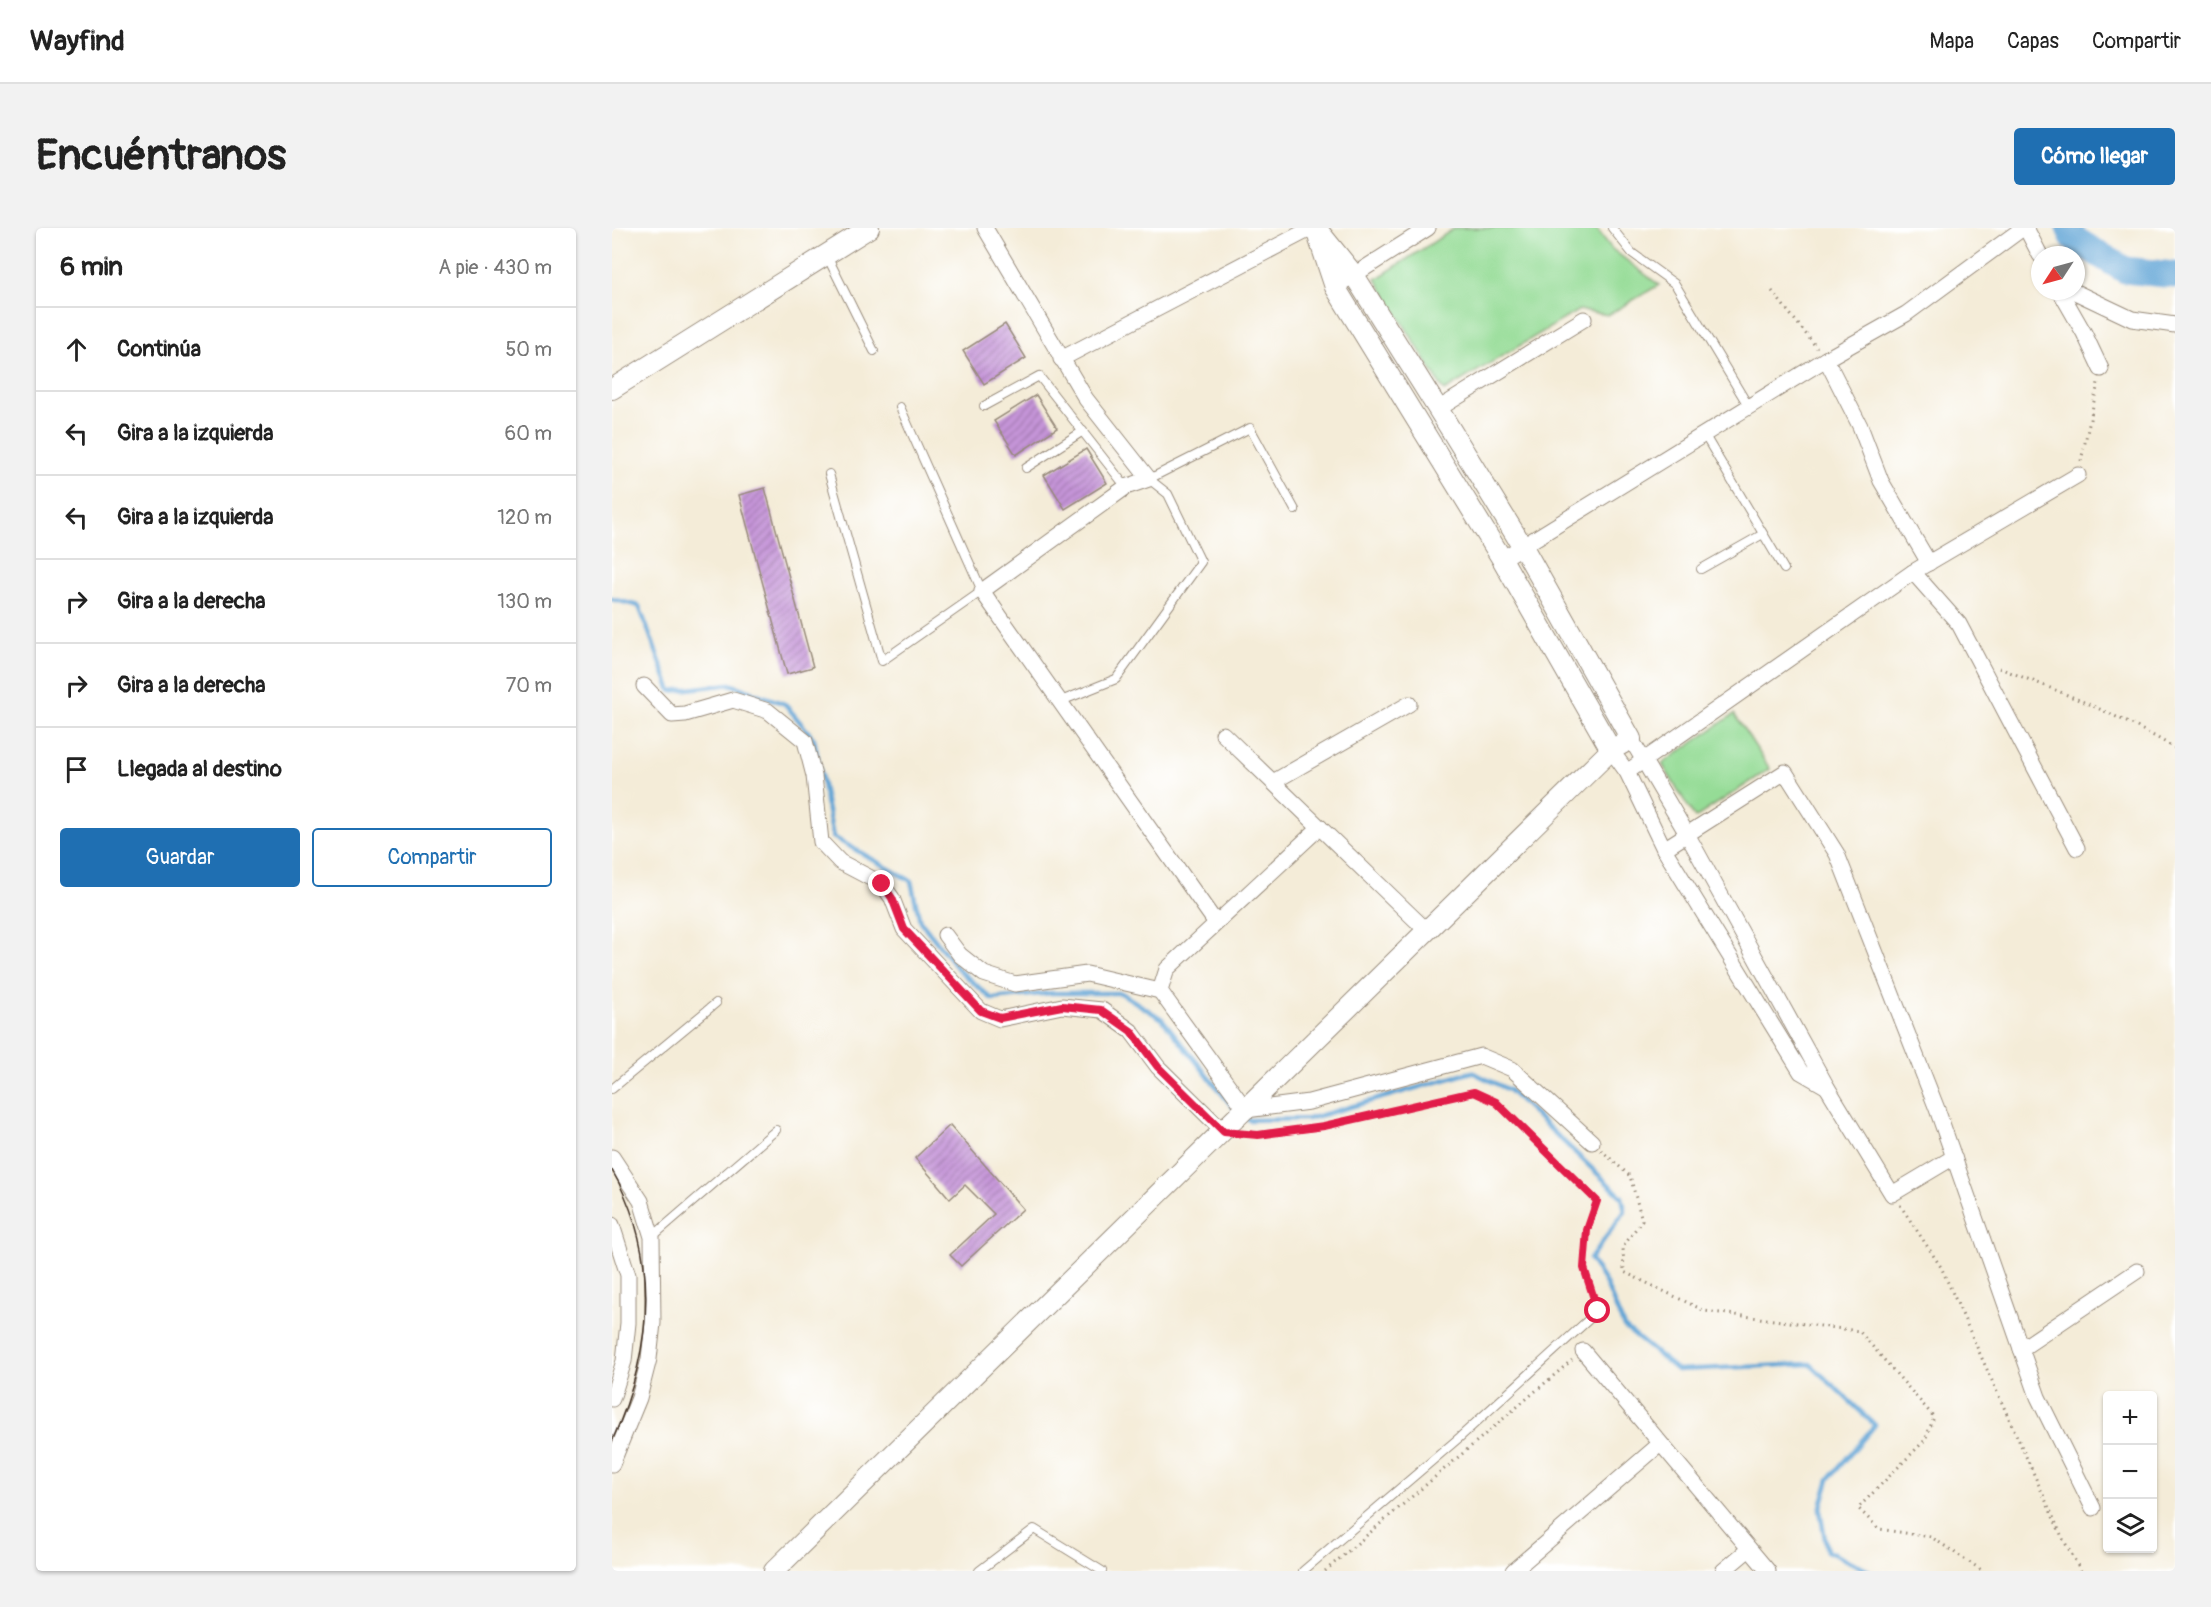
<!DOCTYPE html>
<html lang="es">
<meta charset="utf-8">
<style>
:root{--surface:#fff;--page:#f2f2f2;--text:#222;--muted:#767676;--line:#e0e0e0;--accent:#1f6fb2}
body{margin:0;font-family:Pangolin,sans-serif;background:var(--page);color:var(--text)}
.controls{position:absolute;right:18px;bottom:18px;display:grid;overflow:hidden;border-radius:6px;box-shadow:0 2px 4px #0004}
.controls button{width:54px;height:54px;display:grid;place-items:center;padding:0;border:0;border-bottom:2px solid var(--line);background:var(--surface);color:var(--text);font:30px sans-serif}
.compass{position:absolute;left:1419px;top:18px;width:54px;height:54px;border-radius:50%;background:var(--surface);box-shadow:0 2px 4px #0004;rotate:234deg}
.stop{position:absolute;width:18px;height:18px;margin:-14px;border:4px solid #e11d48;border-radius:50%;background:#fff}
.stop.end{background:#e11d48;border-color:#fff;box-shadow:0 2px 6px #0008}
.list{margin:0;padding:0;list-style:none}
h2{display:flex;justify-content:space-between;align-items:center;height:78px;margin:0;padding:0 24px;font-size:26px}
h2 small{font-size:20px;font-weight:400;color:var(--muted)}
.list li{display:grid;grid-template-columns:39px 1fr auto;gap:18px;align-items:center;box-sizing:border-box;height:84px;padding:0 24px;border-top:2px solid var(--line)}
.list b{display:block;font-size:22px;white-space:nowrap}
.list em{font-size:20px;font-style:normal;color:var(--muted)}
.actions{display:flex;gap:12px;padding:18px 24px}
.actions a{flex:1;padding:14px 0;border:2px solid var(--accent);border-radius:6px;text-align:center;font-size:21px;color:var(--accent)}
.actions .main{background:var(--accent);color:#fff}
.icon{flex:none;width:33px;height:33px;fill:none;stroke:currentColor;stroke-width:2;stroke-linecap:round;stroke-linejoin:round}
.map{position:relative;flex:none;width:1563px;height:1343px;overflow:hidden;border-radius:6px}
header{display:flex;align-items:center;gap:36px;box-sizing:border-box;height:84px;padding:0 30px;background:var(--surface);border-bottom:2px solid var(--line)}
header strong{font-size:28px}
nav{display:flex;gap:33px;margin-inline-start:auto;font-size:21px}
.intro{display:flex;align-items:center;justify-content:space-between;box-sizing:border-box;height:144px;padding:0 36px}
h1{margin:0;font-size:42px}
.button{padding:15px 27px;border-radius:6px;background:var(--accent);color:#fff;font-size:21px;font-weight:700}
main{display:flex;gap:36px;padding:0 36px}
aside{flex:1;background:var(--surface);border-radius:6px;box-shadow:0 2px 4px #0004}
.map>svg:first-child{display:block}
.green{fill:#95dc96;stroke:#68835a;stroke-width:1.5}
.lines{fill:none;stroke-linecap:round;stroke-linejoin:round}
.stream{stroke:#60a4d5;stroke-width:4.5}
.river{stroke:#60a4d5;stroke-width:27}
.building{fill:url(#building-hatch)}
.service-casing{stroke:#988b7b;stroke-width:10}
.minor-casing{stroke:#988b7b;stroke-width:17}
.tertiary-casing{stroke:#988b7b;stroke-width:22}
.path{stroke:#988b7b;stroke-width:3;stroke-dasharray:1.5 4.5;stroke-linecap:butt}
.service{stroke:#fff;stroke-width:8}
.minor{stroke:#fff;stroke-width:15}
.tertiary{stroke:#fff;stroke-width:20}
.tram{stroke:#3b2a1e;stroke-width:1.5}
.route{stroke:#e11d48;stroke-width:8}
</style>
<header>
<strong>Wayfind</strong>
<nav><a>Mapa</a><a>Capas</a><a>Compartir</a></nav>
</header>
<div class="intro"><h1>Encuéntranos</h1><a class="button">Cómo llegar</a></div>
<main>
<aside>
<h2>6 min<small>A pie · 430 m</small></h2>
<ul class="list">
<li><svg class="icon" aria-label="ahead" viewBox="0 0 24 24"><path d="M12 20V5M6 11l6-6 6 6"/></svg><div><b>Continúa</b></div><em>50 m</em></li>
<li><svg class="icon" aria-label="left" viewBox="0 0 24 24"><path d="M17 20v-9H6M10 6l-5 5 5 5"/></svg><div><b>Gira a la izquierda</b></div><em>60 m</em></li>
<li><svg class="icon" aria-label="left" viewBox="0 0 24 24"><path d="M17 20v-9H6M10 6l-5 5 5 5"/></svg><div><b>Gira a la izquierda</b></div><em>120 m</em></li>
<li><svg class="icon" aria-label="right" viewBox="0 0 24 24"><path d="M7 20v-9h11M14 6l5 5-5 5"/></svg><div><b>Gira a la derecha</b></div><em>130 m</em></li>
<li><svg class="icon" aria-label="right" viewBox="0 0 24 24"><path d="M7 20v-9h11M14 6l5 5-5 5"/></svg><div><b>Gira a la derecha</b></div><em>70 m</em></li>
<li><svg class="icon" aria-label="arrive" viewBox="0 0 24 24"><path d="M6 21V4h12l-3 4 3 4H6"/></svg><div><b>Llegada al destino</b></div></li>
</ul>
<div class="actions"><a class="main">Guardar</a><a>Compartir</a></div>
</aside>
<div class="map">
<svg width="1563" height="1343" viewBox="0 0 1563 1343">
<defs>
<pattern id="building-hatch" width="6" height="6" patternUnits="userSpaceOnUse" patternTransform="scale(1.5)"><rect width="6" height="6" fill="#c594d8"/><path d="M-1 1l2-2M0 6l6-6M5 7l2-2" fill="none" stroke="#a179af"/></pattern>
</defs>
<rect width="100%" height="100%" fill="#fff"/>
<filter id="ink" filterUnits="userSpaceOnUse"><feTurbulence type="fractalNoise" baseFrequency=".0167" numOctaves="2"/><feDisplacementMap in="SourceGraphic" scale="12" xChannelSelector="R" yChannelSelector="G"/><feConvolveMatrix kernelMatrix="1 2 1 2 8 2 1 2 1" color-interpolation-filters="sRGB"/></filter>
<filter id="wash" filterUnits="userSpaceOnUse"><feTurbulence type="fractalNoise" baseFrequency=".008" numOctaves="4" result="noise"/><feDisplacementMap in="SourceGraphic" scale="24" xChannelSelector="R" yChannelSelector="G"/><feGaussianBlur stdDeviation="1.35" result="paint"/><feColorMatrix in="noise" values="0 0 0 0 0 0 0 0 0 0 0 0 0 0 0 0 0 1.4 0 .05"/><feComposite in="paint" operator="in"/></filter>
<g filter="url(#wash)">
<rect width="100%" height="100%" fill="#f4ecd8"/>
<!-- green -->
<g class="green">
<polygon points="843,0 984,0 1000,21 1047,57 996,87 967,82 832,163 764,51"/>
<polygon points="1122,486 1158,541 1083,590 1050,536"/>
</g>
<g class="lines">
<!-- stream -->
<g class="stream">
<polyline points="0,371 27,378 59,463 118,456 173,476 202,511 221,609 299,653 308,693 346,741 380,771 440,765 509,765 550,791 624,883"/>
<polyline points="633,889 637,892 696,891 860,844 897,862 1010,969 1013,983 978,1031 993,1054 1012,1099 1065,1142 1198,1136 1263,1197 1217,1251 1208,1282 1215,1323 1257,1343"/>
</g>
<!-- river -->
<polyline class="river" points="1457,0 1462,11 1513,42 1563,47"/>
</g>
<g id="blocks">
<!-- building -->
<g class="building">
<polygon points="393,96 414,130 372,156 351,123"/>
<polygon points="424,167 445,200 404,227 382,193"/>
<polygon points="474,221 495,255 453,281 432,247"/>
<polygon points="153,260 201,439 175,446 127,267"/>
<polygon points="338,897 411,981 349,1038 338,1027 382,986 353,957 338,971 303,930"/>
</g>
</g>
</g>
<g filter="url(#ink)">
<use href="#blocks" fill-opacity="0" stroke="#988b7b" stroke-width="1.5"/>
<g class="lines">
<defs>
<g id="service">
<polyline points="1000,0 1020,25 1063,56 1137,179"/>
<polyline points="215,28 262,123"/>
<polyline points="372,178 427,148 514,259"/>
<polyline points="1092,206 1172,341"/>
<polyline points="414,240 471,203"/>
<polyline points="217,246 270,433 370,363 288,179"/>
<polyline points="1089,341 1151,306"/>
<polyline points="449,473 504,451 589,334 556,266 537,251 638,200 683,282"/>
<polyline points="0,861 104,775"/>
<polyline points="40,1009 164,902"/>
<polyline points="367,1343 422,1301 490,1343"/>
<polyline points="691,1343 848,1209 986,1083"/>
</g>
<g id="minor">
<polyline points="373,0 474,171 537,251 514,259 370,363 604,695"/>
<polyline points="1414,0 1428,27"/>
<polyline points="723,59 816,0"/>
<polyline points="1448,63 1472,105 1489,141"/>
<polyline points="1461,63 1520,91 1563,97"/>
<polyline points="449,131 700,0"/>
<polyline points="1214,131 1248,198 1269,253 1317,335"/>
<polyline points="826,181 972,91"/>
<polyline points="890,331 1214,131 1294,86 1411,0"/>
<polyline points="1301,344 1347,396 1465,620"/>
<polyline points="32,458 60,487 73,486 121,472 156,483 193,513 202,548 209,614 228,634 270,656 280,670 292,701 369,783 388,791 450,778 490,782 519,803 546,839 612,904"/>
<polyline points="611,506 814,702"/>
<polyline points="1019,511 1075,606 1215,859 1280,966 1342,929"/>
<polyline points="999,522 1015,544 1052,621 1189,844 1215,859"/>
<polyline points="1015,544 1301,344 1466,247"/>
<polyline points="661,554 797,476"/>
<polyline points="708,599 555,741 548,763 634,882 697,874 869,828 900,841 980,914"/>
<polyline points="1052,621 1173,544 1225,626 1325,881 1426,1169 1481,1280"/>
<polyline points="333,707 348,727 372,746 403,756 475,746 548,763"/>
<polyline points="0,929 29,973 40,1009 41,1095 37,1131 27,1170 0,1236"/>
<polyline points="0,997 16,1047 16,1095 12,1133 0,1171"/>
<polyline points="1409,1121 1525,1043"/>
<polyline points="971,1123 1156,1343"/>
<polyline points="901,1343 1048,1216"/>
<polyline points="1111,1343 1137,1321"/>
</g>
<g id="tertiary">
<polyline points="707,11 723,59 890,331 999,522"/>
<polyline points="0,161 257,0"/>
<polyline points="162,1343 999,522 1019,511 911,319 826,181 742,47 704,0"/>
</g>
</defs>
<!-- service casing -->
<use href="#service" class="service-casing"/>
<!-- minor casing -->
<use href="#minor" class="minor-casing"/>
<!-- tertiary casing -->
<use href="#tertiary" class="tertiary-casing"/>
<!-- path -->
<g class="path">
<polyline points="1160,63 1205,120"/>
<polyline points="1469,233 1486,155"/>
<path d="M1387,440c61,23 120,47 176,80"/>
<polyline points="632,906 646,907 712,898 862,864 884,874 985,973 975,1002 972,1040 982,1073"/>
<polyline points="989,922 1018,948 1030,992 1011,1019 1012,1044 1093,1083 1247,1103 1322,1189 1313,1212 1246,1280 1267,1301 1319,1309 1371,1343"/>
<polyline points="1288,977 1329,1039 1451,1311 1469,1343"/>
<polyline points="713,1343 960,1132"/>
</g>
<!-- service -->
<use href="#service" class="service"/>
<!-- minor -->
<use href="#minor" class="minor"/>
<!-- tertiary -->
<use href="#tertiary" class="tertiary"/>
<!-- tram -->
<path class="tram" d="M0,942c50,89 40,182 0,271"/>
</g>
</g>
<g class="lines" filter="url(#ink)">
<!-- route -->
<polyline class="route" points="270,656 280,670 292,701 369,783 388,790 450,778 489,782 519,803 546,839 612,904 646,907 712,898 862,864 884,874 985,973 975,1002 972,1040 986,1083"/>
</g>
</svg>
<div class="controls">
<button>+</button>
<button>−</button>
<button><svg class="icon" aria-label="layers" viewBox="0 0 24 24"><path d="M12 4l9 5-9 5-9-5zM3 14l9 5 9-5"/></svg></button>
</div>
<svg class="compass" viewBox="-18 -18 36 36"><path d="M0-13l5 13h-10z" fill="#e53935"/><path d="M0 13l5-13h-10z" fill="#767676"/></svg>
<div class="stop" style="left:986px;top:1083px"></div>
<div class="stop end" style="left:270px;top:656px"></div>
</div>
</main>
